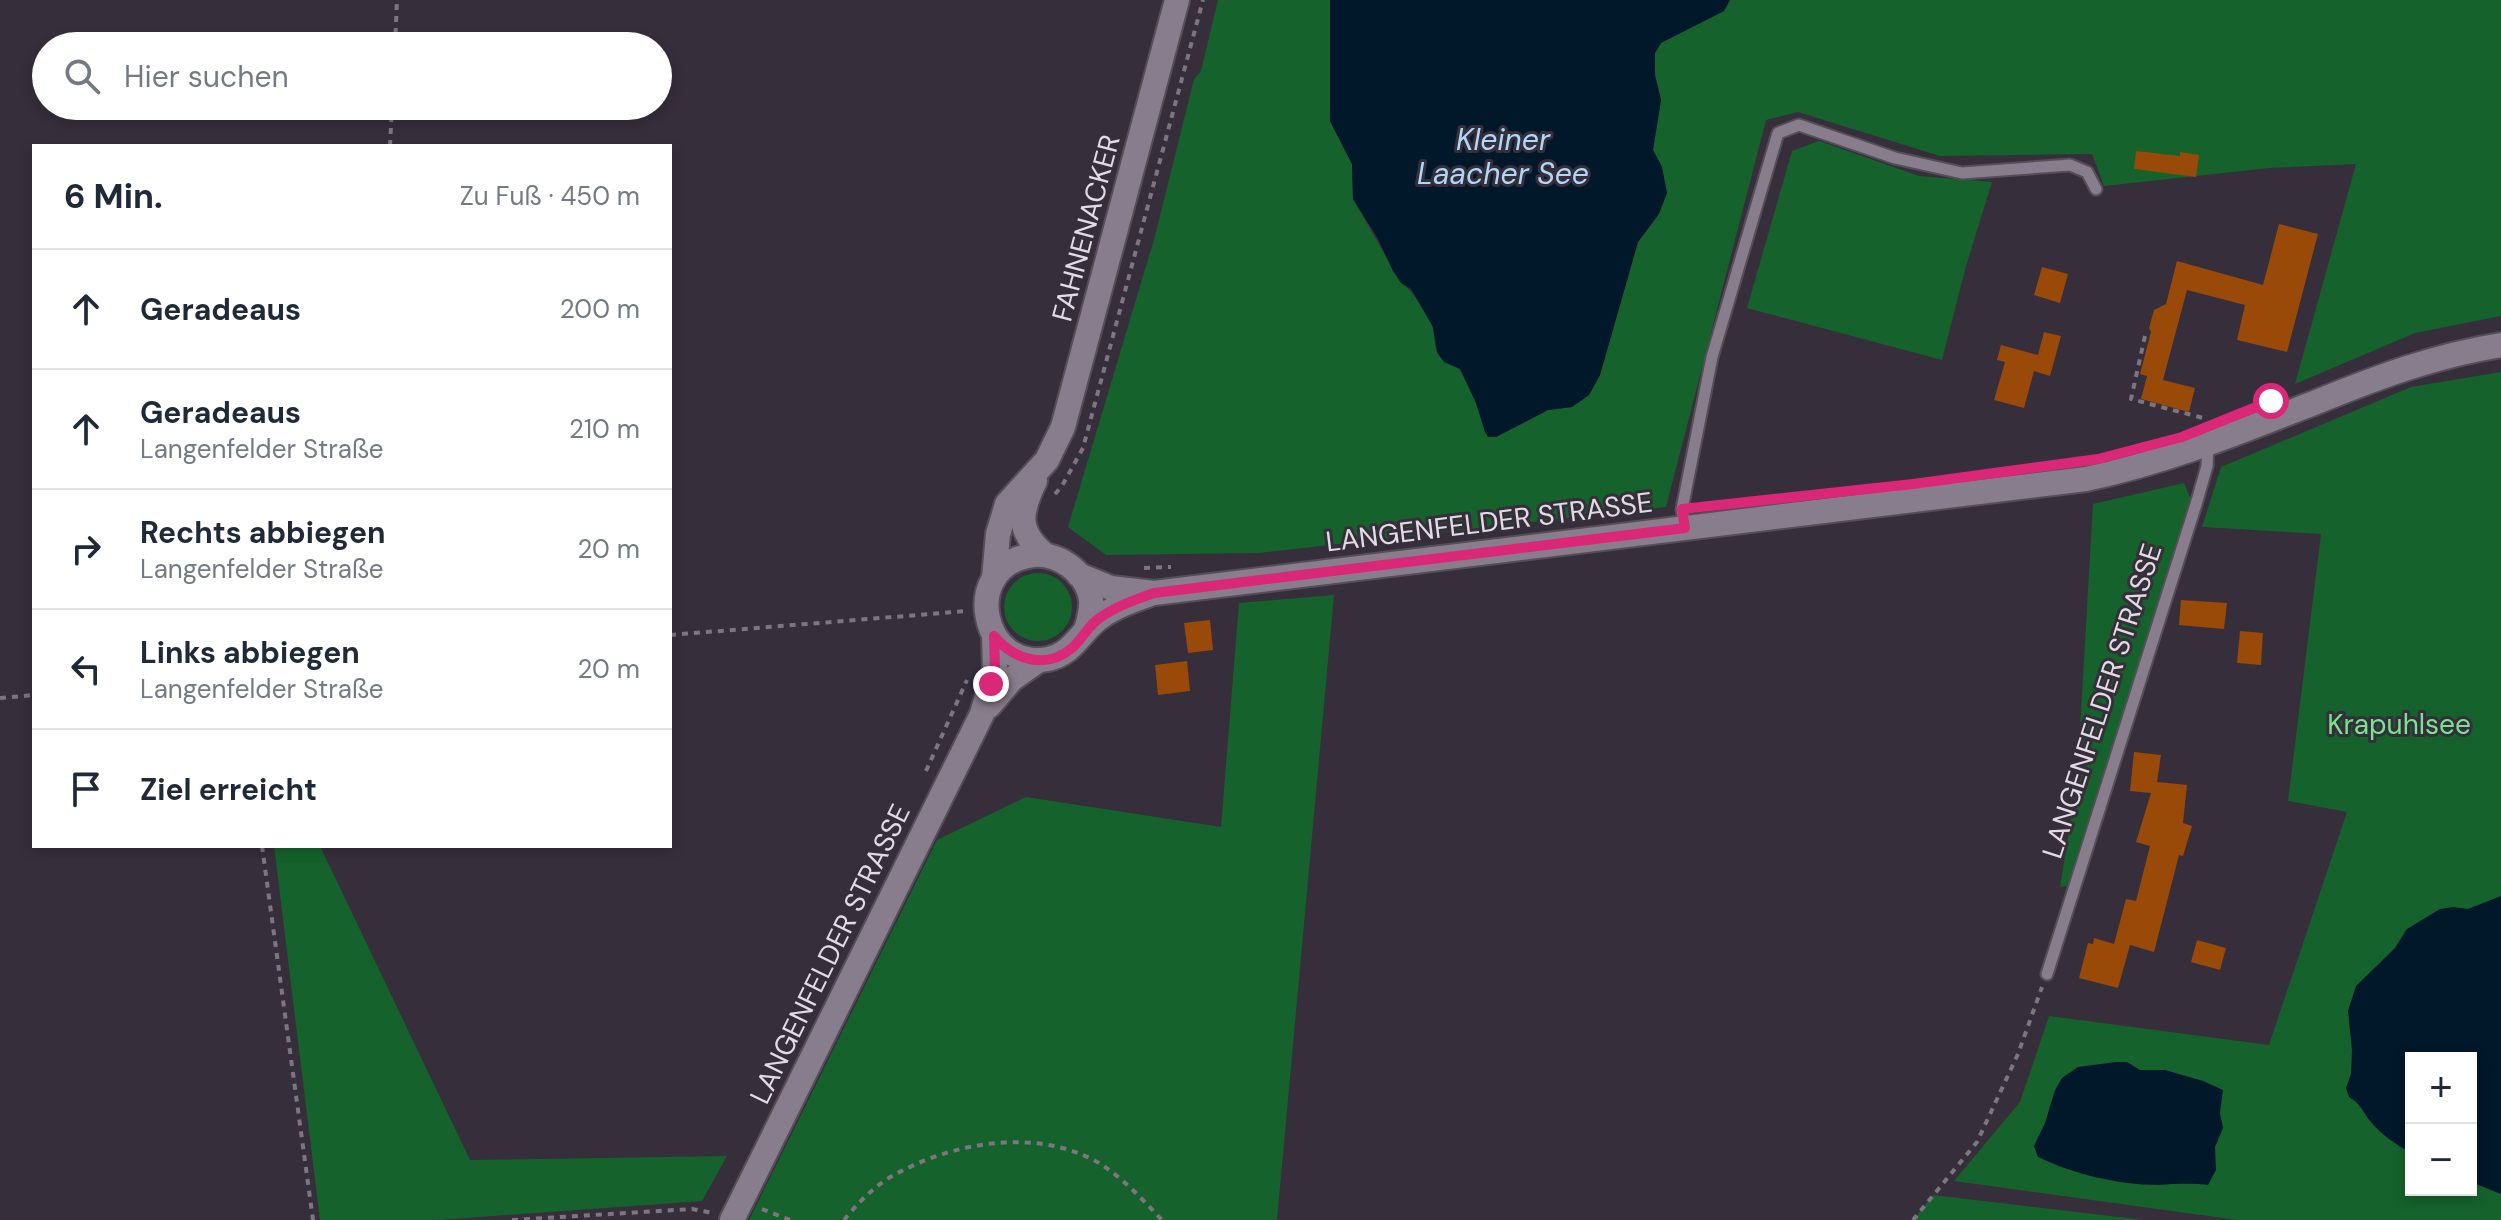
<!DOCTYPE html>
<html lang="de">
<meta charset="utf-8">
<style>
:root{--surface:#fff;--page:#f2f2f3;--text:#1f2937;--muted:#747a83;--line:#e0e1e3}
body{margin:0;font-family:"DM Sans",sans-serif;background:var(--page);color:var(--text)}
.controls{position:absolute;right:24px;bottom:24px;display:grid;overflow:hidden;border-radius:0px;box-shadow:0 4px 12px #0003}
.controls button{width:72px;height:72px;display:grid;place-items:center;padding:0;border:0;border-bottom:2px solid var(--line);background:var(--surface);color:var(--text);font:40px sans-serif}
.stop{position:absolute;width:24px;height:24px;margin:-18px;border:6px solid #db2777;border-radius:50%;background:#fff}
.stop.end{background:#db2777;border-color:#fff;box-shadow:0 2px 8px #0008}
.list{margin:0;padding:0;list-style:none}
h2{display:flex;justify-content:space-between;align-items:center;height:104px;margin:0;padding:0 32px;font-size:34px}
h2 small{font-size:26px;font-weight:400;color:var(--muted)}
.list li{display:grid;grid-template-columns:52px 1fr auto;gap:24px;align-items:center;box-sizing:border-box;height:120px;padding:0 32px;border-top:2px solid var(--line)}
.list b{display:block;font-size:30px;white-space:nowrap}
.list p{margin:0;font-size:26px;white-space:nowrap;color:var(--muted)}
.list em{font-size:26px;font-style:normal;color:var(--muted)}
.icon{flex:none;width:44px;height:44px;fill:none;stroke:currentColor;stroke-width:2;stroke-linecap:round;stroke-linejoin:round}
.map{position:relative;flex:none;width:2501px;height:1220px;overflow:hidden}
.search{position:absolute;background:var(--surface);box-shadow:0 4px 12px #0003;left:32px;top:32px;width:640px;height:88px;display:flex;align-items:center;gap:20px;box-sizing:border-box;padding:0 28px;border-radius:44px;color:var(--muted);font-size:30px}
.panel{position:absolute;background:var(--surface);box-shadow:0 4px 12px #0003;left:32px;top:144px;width:640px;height:704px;border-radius:0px}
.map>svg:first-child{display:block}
.green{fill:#15622c;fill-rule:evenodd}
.water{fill:#00182a}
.building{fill:#994908}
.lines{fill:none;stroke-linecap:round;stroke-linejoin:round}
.lane-casing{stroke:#554d58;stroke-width:15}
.secondary-casing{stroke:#554d58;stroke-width:28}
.path{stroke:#7d7681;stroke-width:4;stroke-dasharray:6 6;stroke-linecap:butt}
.lane{stroke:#877d8c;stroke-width:11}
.secondary{stroke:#877d8c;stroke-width:24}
.route{stroke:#db2777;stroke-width:10}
.labels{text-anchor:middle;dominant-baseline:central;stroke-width:6;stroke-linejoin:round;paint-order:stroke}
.street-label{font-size:28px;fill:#e1dce4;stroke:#372e3b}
.park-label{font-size:28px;fill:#78e48f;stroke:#372e3b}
.water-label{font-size:30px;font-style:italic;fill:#aed8f8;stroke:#372e3b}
</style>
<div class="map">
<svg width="2501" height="1220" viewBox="0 0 2501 1220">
<rect width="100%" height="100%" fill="#372e3b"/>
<!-- green -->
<g class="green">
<path d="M1218,0h112v121l22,43 1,35 48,84c11,7 30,33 32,46 2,9 1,17 5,25 5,9 13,8 20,14 10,8 24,50 27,64l11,5 52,-27 24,-3 17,-12 11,-20 38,-133 21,-28 3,-47 -9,-17 8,-50 -6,-25v-22l6,-10 63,-32 6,-11h771v316l-86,17 -120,51 61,-220 -87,4 -165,18 -12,-32 -152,2 -142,-44 -32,8 -100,387 -407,46 -153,2 -38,-28 87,-291 39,-157 7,-8z"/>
<polygon points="1819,141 1919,176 1992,182 1966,266 1942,360 1747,308 1792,151"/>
<path d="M2501,372v848h-264l-283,-39 66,-79 29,-86 220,29 78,-233 -59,-11 33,-267 -119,-7 19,-60 190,-80zM2411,1058h60v132h-60z"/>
<polygon points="2184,483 2191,500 2067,886 2060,887 2077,782 2093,504"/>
<circle cx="1038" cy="607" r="34"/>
<polygon points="1334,595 1277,1220 749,1220 937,840 1026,797 1221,827 1239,603"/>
<polygon points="274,846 320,846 470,1160 727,1156 702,1201 438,1220 320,1220"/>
<polygon points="1933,1195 2144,1220 1913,1220"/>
</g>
<!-- water -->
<g class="water">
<polygon points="1330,0 1730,0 1724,11 1661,43 1655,53 1655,75 1661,100 1653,150 1662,167 1667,193 1659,214 1638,242 1600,375 1589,395 1572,407 1548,410 1496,437 1488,437 1485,432 1476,403 1460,369 1444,362 1437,352 1433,327 1411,289 1401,283 1393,271 1378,239 1353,199 1352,164 1330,121"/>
<path d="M2501,896v298l-30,-12v-124h-60v95c-16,-9 -29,-18 -41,-32 -7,-9 -10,-18 -21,-24l-3,-9 5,-14 1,-24 -4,-39 8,-25 39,-38 12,-19 33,-20 13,-2 15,2z"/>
<path d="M2116,1062h11l13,8h25l38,11 20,9 -3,23 3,15 -8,19 1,23 -8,15c-17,-2 -33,-1 -50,0 -39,0 -85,-11 -120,-28l-4,-11 11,-23 10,-33 7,-12 16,-11z"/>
</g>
<!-- building -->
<g class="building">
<polygon points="2136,151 2180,156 2180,152 2199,155 2196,177 2134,169"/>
<polygon points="2279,224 2318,234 2287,352 2237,340 2245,305 2187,290 2163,380 2195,388 2189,412 2141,399 2147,376 2140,374 2151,332 2149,328 2154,310 2166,304 2177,261 2263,285"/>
<polygon points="2042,267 2068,274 2060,303 2034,295"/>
<polygon points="2044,332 2061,336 2050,376 2034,371 2024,408 1994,400 2005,362 1997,360 2001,345 2038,355"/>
<polygon points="2181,600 2227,603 2224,629 2179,625"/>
<polygon points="1210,620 1213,650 1188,653 1184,623"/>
<polygon points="2240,631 2263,633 2261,665 2237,663"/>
<polygon points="1187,661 1190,691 1158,695 1155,665"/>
<polygon points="2134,752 2161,755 2157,782 2187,785 2183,823 2192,826 2183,856 2179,855 2154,952 2130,945 2118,988 2079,978 2088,943 2093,944 2094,938 2114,944 2126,899 2136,901 2150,846 2136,842 2151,793 2130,791"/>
<polygon points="2197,940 2226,948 2220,970 2191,962"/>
</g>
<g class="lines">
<defs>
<g id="lane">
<polyline points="1685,528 1682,509 1712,357 1778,133 1799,125 1895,158 1962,173 2070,165 2087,172 2096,189"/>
<polyline points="2047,974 2197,501 2207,466 2208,445"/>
</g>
<g id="secondary">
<path d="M1035,481c-15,31 -19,50 10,74"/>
<path d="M1079,575l32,13 43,5 932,-114c81,-17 156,-48 233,-78 59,-24 118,-46 182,-56"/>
<polyline points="994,578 998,534 1007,504 1047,460 1063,427 1177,0"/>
<path d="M1086,630c3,-10 6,-20 5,-30 -4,-29 -36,-50 -63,-44 -68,13 -46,116 20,103 25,-5 32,-27 51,-41 15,-11 32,-17 49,-23"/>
<polyline points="989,706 1012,679 1039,660"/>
<polyline points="732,1220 982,714 995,670 994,636"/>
</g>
</defs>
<!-- lane casing -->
<use href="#lane" class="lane-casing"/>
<!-- secondary casing -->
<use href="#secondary" class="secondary-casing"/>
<!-- path -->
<g class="path">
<polyline points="395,46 397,0"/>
<polyline points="390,146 392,106"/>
<polyline points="2145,336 2131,399 2203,418"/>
<polyline points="1055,494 1062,486 1083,448 1203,0"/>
<polyline points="1144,568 1171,567"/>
<polyline points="670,635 967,611"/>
<polyline points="0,698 34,695"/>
<polyline points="926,771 967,680"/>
<polyline points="262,846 313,1220"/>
<polyline points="762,1209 790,1220"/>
<polyline points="512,1220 692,1209 713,1213"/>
<path d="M844,1220c14,-17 30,-34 50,-45 60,-33 142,-48 205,-12 24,15 44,37 63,57"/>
<polyline points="1913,1220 1977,1142 2018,1054 2042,987"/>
</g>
<!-- lane -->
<use href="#lane" class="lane"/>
<!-- secondary -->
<use href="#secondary" class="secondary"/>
</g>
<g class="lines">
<!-- route -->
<path class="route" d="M991,684l4,-14 -1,-34c20,24 52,34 78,12 10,-9 15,-20 25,-28 17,-13 37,-20 57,-27l531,-65 -3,-19 231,-25 185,-25 84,-22 89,-36"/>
</g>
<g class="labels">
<!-- street labels -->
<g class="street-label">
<text transform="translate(1086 228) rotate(-75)">FAHNENACKER</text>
<text transform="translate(1489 522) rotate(-7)">LANGENFELDER STRASSE</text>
<text transform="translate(2102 701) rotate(-72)">LANGENFELDER STRASSE</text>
<text transform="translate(830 954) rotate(-64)">LANGENFELDER STRASSE</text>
</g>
<!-- park labels -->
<g class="park-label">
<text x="2399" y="724">Krapuhlsee</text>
</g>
<!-- water labels -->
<g class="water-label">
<text x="1503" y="139">Kleiner<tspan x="1503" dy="34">Laacher See</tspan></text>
</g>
</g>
</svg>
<div class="controls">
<button>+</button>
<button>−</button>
</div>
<div class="stop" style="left:2271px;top:401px"></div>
<div class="stop end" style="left:991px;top:684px"></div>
<div class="search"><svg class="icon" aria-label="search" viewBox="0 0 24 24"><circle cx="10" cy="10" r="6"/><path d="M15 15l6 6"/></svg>Hier suchen</div>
<section class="panel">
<h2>6 Min.<small>Zu Fuß · 450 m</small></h2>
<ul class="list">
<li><svg class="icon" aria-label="ahead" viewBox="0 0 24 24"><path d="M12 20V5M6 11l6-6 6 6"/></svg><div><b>Geradeaus</b></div><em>200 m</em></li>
<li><svg class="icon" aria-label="ahead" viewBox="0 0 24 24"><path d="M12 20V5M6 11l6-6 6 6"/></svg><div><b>Geradeaus</b><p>Langenfelder Straße</p></div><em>210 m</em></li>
<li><svg class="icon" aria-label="right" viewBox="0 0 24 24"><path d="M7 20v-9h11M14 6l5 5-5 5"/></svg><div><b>Rechts abbiegen</b><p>Langenfelder Straße</p></div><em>20 m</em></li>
<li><svg class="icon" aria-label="left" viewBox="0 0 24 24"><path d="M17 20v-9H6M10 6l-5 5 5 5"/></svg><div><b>Links abbiegen</b><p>Langenfelder Straße</p></div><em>20 m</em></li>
<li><svg class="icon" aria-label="arrive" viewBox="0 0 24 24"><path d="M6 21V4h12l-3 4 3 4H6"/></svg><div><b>Ziel erreicht</b></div></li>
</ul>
</section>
</div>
